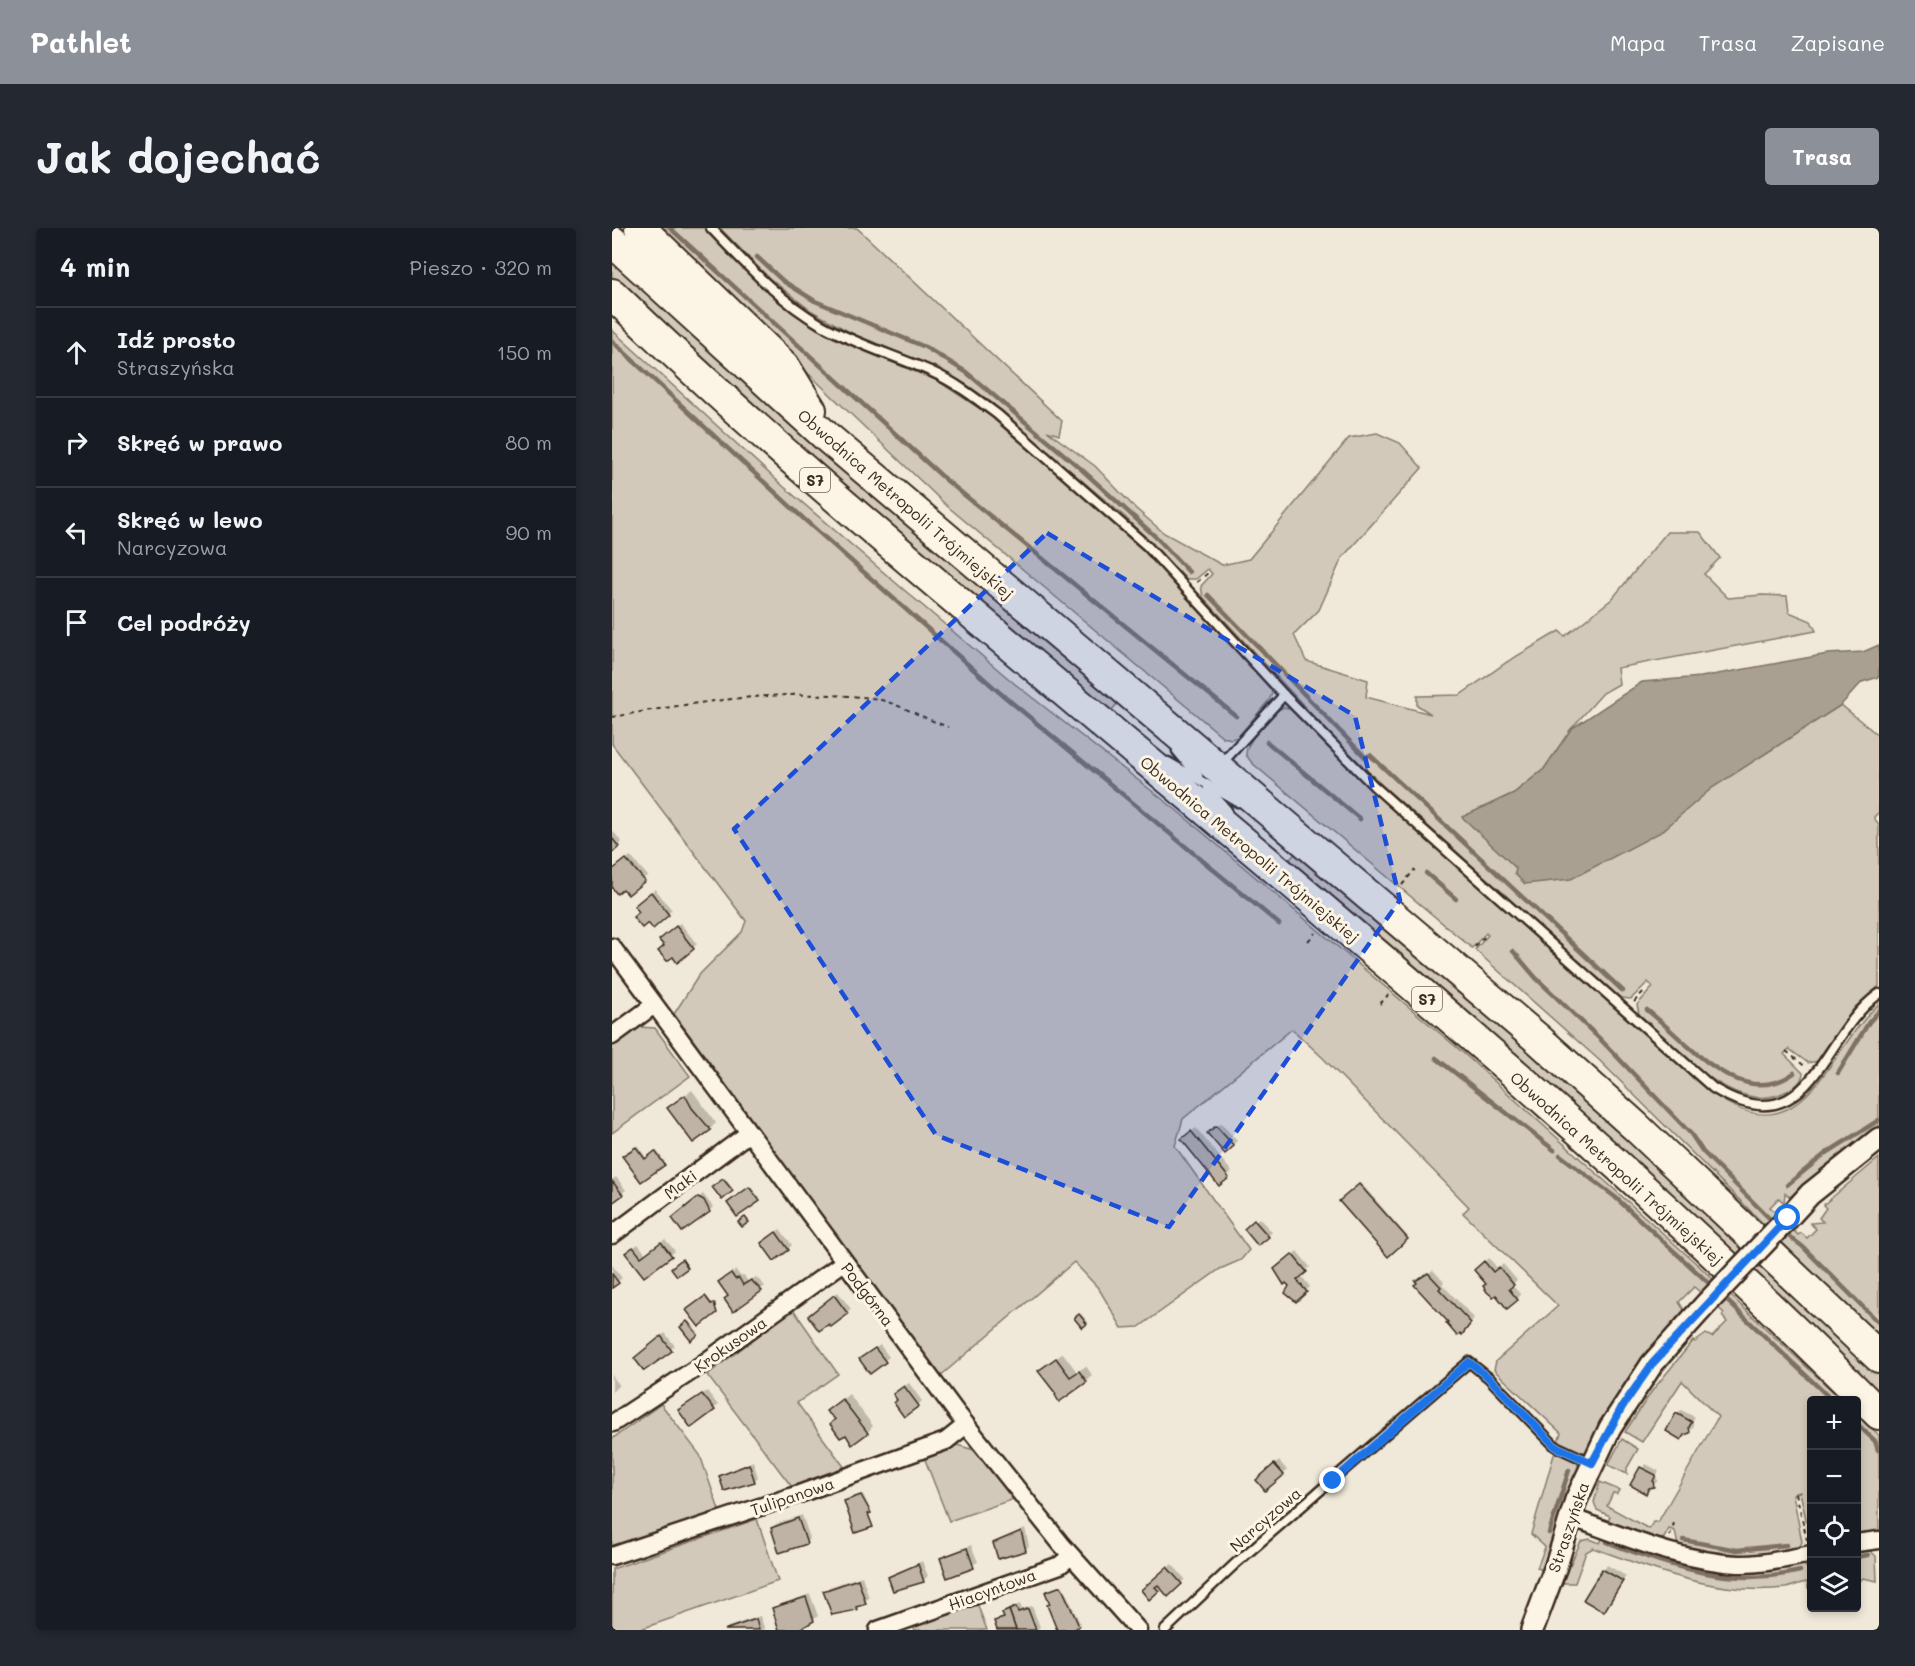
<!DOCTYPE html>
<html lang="pl">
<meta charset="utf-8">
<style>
:root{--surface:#171b24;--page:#242831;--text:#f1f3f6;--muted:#9ea1a6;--line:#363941;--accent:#8c9099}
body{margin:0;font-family:Mali,sans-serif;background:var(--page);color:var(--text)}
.controls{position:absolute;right:18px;bottom:18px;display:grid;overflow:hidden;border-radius:6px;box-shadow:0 3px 9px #0003}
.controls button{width:54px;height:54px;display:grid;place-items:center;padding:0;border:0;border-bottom:2px solid var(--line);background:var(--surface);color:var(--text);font:30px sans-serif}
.stop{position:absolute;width:18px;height:18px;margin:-14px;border:4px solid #1a73e8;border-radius:50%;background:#fff}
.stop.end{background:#1a73e8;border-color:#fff;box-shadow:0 2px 6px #0008}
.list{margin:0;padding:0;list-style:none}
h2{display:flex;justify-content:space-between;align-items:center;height:78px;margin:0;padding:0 24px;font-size:26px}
h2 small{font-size:20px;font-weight:400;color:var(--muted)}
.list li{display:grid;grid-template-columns:39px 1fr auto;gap:18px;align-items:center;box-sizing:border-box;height:90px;padding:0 24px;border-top:2px solid var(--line)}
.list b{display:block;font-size:22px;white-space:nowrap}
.list p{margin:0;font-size:20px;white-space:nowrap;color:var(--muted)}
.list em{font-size:20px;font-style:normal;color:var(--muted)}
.icon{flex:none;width:33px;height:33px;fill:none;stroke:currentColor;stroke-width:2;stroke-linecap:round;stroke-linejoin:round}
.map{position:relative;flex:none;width:1267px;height:1402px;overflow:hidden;border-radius:6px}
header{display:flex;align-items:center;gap:36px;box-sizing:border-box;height:84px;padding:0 30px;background:var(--accent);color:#fff}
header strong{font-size:28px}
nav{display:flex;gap:33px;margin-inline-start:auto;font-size:21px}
.intro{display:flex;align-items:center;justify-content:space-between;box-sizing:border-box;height:144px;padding:0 36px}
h1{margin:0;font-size:42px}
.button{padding:15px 27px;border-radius:6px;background:var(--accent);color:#fff;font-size:21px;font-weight:700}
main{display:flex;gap:36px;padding:0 36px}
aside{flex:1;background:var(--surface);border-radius:6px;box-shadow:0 3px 9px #0003}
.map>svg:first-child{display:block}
.green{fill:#d2c9ba;stroke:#867a6c;stroke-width:1.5}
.water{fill:#aaa091;stroke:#7e7163;stroke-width:1.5}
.shadow{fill:#0003}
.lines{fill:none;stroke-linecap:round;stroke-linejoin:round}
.stream{stroke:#7e7163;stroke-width:4.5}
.building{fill:#beb3a4;stroke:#3b2a1e;stroke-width:1.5}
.service-casing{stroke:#3b2a1e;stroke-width:13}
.minor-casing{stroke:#3b2a1e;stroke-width:21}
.tertiary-casing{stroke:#3b2a1e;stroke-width:26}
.motorway-casing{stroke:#3b2a1e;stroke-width:34}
.path{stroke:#3b2a1e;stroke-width:2;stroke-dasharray:4.5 4.5;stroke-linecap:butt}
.service{stroke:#fcf5e5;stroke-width:8}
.minor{stroke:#fcf5e5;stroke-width:16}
.tertiary{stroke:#fcf5e5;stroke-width:21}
.motorway{stroke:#fcf5e5;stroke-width:30}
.tertiary-bridge-casing{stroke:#3b2a1e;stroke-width:26;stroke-linecap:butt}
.tertiary-bridge{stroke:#fcf5e5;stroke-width:21}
.route{stroke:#1a73e8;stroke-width:8}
.marked{fill:#1d4ed8;fill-opacity:0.2;stroke:#1d4ed8;stroke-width:4.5;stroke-dasharray:12 8;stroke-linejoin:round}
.labels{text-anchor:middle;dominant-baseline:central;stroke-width:6;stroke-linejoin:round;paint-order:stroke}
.shield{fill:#fcf5e5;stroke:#75675a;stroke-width:1.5}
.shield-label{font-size:15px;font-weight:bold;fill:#3b2a1e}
.street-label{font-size:16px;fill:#3b2a1e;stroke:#fcf5e5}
</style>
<header>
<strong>Pathlet</strong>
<nav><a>Mapa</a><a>Trasa</a><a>Zapisane</a></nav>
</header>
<div class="intro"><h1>Jak dojechać</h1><a class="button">Trasa</a></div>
<main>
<aside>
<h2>4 min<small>Pieszo · 320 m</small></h2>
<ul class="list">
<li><svg class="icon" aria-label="ahead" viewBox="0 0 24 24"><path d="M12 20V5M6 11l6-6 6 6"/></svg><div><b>Idź prosto</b><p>Straszyńska</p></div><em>150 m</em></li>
<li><svg class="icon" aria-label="right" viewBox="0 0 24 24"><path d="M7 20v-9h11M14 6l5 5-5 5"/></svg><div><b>Skręć w prawo</b></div><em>80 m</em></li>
<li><svg class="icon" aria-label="left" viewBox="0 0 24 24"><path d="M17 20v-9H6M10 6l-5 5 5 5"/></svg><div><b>Skręć w lewo</b><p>Narcyzowa</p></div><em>90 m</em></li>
<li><svg class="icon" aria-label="arrive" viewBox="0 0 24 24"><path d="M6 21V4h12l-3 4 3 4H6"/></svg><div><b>Cel podróży</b></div></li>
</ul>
</aside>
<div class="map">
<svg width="1267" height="1402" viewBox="0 0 1267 1402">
<rect width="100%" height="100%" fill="#f0e9d9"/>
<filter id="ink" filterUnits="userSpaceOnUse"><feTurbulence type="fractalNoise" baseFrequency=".0167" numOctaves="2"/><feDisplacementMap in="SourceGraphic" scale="12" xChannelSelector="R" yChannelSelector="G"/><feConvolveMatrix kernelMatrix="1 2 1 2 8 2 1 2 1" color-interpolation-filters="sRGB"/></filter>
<g filter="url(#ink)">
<!-- green -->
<g class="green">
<polygon points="44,0 93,0 150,57 191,90 238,117 326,153 379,188 527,316 658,457 660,466 657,472 626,509 619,511 611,509 335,278"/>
<path d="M108,0h137l205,193 -3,14 -12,-4 48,35 40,42 29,25 58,32 27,-6 100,-121 28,-5 23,10 22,25 -80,90 -23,52 -25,25 12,26 62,19 -2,17 65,17 -14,-9v-9l43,-1 47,-33 52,-31 6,5 47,-37 55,-67h33l20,26 -16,16 24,24 34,-3 25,1 2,16 22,9 5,10 -199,37 2,16 -16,9 -32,36 -27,40 -30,24 -50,24 52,51 -1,6 146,-42 50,-44 130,-83 38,31v76l-5,5 5,9v160l-24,21 -37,54 -10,2 -19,-14 -5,5 19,19c-1,10 -10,15 -18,19 -52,26 -112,-47 -146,-78l-2,-9 16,-18 -5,-5 -17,17 -11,-1 -239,-214 -51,-50 -127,-137 -2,-11 11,-12 -4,-5 -12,10h-10l-62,-63 -141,-119 -52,-31 -76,-31 -45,-25 -41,-32z"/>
<polygon points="0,24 510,470 495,488 0,54"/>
<path d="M0,102l171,156 120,103 112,95 160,125 286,242 237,214 144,135h-30l-1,142 -11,-50 -7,2 9,48 -4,8c-50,7 -71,8 -120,-4l-3,-15 -6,-2 -5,9 -8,2 -49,-16 3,-8 -13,-6 -3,-8 6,-20 19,8 -2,4 -4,-1 -6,13 42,23 4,-7h5l60,-105 -36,-36 -40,61 -17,-10 27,-41 41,-50 2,1 11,-8 6,3 15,-15 -5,-6 2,-3 -30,-26 -15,15 5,8 -9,11 3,2 -89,128 -10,2 -22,-9 4,-11 -67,-63 2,-9 62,-55 -95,-93 6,-6 -146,-149 -31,-29 -109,90 -8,27 74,104 -8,10 -21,9 -81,58 -17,1 -23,-39 -25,-27 -136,116 -264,-364 25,-39 43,-43 4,-11 -134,-177z"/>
<path d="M672,479l12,4 118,116 287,258c101,82 121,-29 178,-81v126l-76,61 -3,-2 -10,8 -5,-4 -1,10 -5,-5 -9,9 28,28 3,-2 6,5 9,-9 -6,-6 13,-1 -4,-4 7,-10 -3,-3 56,-47v181l-280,-279 -124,-110 13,-15 -2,-2 -14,15 -220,-185 -6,-8c-1,-12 27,-44 38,-48z"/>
<polygon points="688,620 805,718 1267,1141 1267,1173 672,638"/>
<polygon points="27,799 43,800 78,848 0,905 0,819"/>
<polygon points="181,1081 226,1146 185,1175 233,1240 180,1259 95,1147"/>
<polygon points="49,1176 88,1227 107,1282 0,1319 0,1211"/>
<polygon points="1244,1186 1267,1207 1267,1307 1244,1310"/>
<polygon points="1010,1211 1026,1221 1015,1240 1015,1246 996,1237"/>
<polygon points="345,1217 362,1222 402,1271 337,1293 312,1229"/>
<polygon points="943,1223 964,1233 968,1242 934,1343 925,1340 933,1319 919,1306"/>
<polygon points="145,1291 166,1353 26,1402 0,1402 0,1341"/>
<path d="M992,1307l70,23 128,5 7,7 3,17 -4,1 -1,-6c-8,1 -15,5 -22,6 -69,8 -129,-18 -192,-40l-7,4 -11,31h-16v-12l11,-6 11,-24 9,-2 10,4z"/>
<polygon points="1256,1321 1264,1328 1265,1353 1251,1350 1245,1356 1245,1322"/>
<polygon points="365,1375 375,1402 303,1402 300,1398"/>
</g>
<!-- water -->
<polygon class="water" points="1267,417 1267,449 1250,454 1229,477 1100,560 1049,604 959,651 913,656 903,646 904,640 850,589 902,565 932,541 959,501 1030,454 1089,449 1216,426 1251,424"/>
<!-- shadow -->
<g class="shadow">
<polygon points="0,602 10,614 0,623"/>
<polygon points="18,628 36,648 11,659 0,658 0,644"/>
<polygon points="43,661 60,682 41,699 28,684 28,674"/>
<polygon points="68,695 85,716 66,733 53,718 53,708"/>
<polygon points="80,862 104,895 98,901 57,880"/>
<polygon points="609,895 625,913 613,924 597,906"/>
<polygon points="584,900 620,944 607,956 575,907"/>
<polygon points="26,918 35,931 45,923 53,934 52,935 14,927"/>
<polygon points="4,949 14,962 0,973 0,952"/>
<polygon points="113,950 121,961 110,970 102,959"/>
<polygon points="749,955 796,1009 776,1027 729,973"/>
<polygon points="139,959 148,970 126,987 117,976"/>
<polygon points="91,966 101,979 97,983 66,986"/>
<polygon points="647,990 660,1004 656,1008 634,1001"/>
<polygon points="168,1001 180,1017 176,1021 155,1011"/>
<polygon points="53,1011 63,1023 32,1047 19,1021 26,1016 34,1026"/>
<polygon points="685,1023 698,1039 689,1047 698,1059 684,1072 668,1037"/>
<polygon points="877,1030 886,1041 891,1036 905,1052 900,1057 909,1067 905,1071 868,1038"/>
<polygon points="0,1037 10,1050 0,1058"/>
<polygon points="124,1042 128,1048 132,1047 136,1054 144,1049 153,1058 121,1082 112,1051"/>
<polygon points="821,1042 832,1054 830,1056 862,1090 855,1100 814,1066 805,1053"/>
<polygon points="226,1064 239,1081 235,1085 214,1074"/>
<polygon points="95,1068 100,1075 104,1074 104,1084 78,1080"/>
<polygon points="469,1086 476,1094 470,1098 464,1090"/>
<polygon points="78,1093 86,1104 79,1110 70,1099"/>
<polygon points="53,1105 63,1118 33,1141 31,1122"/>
<polygon points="268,1117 277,1129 258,1144 253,1128"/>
<polygon points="451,1125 465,1144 474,1138 480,1147 474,1153 440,1157 428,1143"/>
<polygon points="0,1147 7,1157 0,1164"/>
<polygon points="297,1155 310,1173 306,1177 287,1172 287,1162"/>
<polygon points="95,1163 106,1177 102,1181 72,1179"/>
<polygon points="237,1166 261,1198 255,1205 225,1191 216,1183"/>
<polygon points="1069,1182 1083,1189 1080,1194 1082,1199 1069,1210 1065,1186"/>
<polygon points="141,1233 146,1249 142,1253 108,1248"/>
<polygon points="667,1233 675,1242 671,1246 650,1248"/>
<polygon points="1034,1236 1047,1243 1044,1248 1046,1253 1033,1264 1020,1257"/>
<polygon points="251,1266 259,1283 257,1285 260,1298 233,1274"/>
<polygon points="190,1287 198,1310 194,1314 160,1300 164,1296"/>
<polygon points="413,1300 417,1318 413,1322 382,1316"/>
<polygon points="359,1317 366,1334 336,1348 330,1330"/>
<polygon points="310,1333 316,1348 312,1352 295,1358 278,1350"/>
<polygon points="560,1336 573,1351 569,1355 549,1359 537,1369 535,1358"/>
<polygon points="995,1337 1014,1348 995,1378 973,1371"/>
<polygon points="250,1348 257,1370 244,1380 213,1363 217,1359"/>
<polygon points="451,1358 468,1395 461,1399 462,1402 447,1402 435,1365"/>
<polygon points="198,1366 206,1388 193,1398 169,1402 162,1381 166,1377"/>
<polygon points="408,1376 410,1381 420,1378 428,1399 425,1402 387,1402 384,1393 393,1388 396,1381"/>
<polygon points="148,1388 153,1402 113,1402 116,1399"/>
</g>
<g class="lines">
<!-- stream -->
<g class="stream">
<polyline points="58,0 334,252 624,488"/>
<polyline points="145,29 171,53 203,73 313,119 354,144 468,240 545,310 577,344"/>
<polyline points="0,113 193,292 387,464 667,696"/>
<polyline points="596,367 753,529 758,527 1011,763"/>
<polyline points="655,514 748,591"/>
<polyline points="814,645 844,671"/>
<polyline points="901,723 924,750 989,812 1079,906 1091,924 1163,996"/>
<path d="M1035,782c40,31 93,102 147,63"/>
<polyline points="824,830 942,922"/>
<polyline points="1226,845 1257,794 1267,783"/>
<polyline points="948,927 1003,969 1101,1059"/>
<polyline points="1175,957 1213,926 1267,892"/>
<polyline points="1171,1004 1190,1018 1267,1095"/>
<polyline points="1109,1067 1220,1172"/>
<polyline points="1244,1195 1263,1213 1266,1222"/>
<polyline points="937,1305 957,1242"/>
<polyline points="1071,1312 1125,1322 1175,1317"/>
<path d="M995,1314c63,25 125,46 193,29"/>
<polyline points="1244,1329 1256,1327"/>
</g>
</g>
<!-- building -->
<g class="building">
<polygon points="0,610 7,619 0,625"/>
<polygon points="14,631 33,653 16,667 11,661 5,666 0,660 0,642"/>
<polygon points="39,664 57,687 41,701 36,695 30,700 21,689 27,684 22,678"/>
<polygon points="64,698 82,721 65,735 61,729 55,733 46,723 52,718 47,712"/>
<polygon points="73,867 80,880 99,902 81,915 55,880"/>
<polygon points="604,898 622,918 613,926 595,905"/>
<polygon points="579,903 617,950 607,958 569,911"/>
<polygon points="24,919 33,931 43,923 53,937 29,954 10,928"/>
<polygon points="111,951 121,963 110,972 100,959"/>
<polygon points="0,953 11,967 0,975"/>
<polygon points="747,956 796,1011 776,1029 727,973"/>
<polygon points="137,959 148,973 125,989 115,975"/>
<polygon points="86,969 92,972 98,984 70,1004 60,990"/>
<polygon points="133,989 137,994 130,999 126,994"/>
<polygon points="642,992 657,1009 646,1018 632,1001"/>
<polygon points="164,1004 177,1022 162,1033 149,1015"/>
<polygon points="49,1014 60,1028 32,1049 13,1025 21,1019 29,1029"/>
<polygon points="680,1026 695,1044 685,1052 695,1064 684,1074 673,1065 677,1058 674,1055 672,1057 662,1041"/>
<polygon points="70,1031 76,1040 65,1048 59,1040"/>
<polygon points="872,1033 881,1044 887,1039 902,1057 897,1061 906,1072 895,1081 884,1067 881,1069 875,1064 871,1058 874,1056 862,1042"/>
<polygon points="119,1045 123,1051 127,1050 131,1057 139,1052 150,1063 121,1084 112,1071 116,1068 106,1054"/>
<polygon points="816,1045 829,1059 827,1061 859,1095 850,1107 848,1105 845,1108 834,1095 836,1094 802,1057 805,1055 803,1053"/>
<polygon points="0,1046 7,1055 0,1060"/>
<polygon points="222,1067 236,1086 219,1099 217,1096 207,1103 196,1088"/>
<polygon points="93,1068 99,1076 102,1075 105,1085 87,1099 74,1082"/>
<polygon points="467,1086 475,1096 470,1100 462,1090"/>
<polygon points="75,1093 86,1107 79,1113 68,1099"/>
<polygon points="49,1108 60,1123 32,1143 22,1130"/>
<polygon points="263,1120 274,1134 258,1146 247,1131"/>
<polygon points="444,1130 458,1149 467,1143 475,1154 447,1174 443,1167 444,1166 426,1143"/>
<polygon points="292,1158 307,1178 292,1189 282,1175 285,1172 281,1166"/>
<polygon points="90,1166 103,1182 79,1200 66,1182"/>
<polygon points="230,1171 256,1205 240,1217 234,1207 228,1210 218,1196 223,1191 214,1183"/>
<polygon points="1064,1185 1080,1194 1077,1199 1078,1205 1072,1207 1069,1212 1054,1203"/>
<polygon points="137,1236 143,1254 112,1263 107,1248"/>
<polygon points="662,1236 672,1247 653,1263 644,1252"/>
<polygon points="1028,1239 1044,1247 1041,1253 1042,1259 1037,1260 1034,1266 1018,1257"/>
<polygon points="249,1267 259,1285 256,1286 261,1299 243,1305 232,1273"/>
<polygon points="186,1290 195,1316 167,1325 159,1300"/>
<polygon points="409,1303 414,1323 386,1331 381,1315"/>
<polygon points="355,1320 362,1340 335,1350 328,1330"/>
<polygon points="306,1336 312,1354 281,1363 276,1349"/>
<polygon points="555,1339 570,1356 556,1369 546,1357 543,1359 547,1363 537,1372 529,1362"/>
<polygon points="990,1341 1011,1353 992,1384 971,1372"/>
<polygon points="246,1351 254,1376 244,1379 245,1382 220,1387 211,1363"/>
<polygon points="449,1358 467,1398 461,1402 445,1402 435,1377 438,1376 433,1364"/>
<polygon points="194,1369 202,1393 187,1402 167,1402 160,1380"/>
<polygon points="404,1379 406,1384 416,1381 424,1402 404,1402 397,1382"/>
<polygon points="397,1382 404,1402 385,1402 382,1393 392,1390 390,1385"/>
<polygon points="144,1391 147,1402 112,1402"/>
</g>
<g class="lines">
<defs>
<g id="service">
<path d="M99,0c34,35 67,72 109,96 35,20 73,31 110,47 25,11 47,28 68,44l149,131 137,149 90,91 339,302c99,60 106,-52 166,-94"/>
<polyline points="565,523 586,548"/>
<polyline points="556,534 626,574"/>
<polyline points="610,535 672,467"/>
<polyline points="596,560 615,582"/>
<polyline points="553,1402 624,1335 857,1134 877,1150 943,1218 980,1235"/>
</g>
<g id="minor">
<polyline points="0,719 344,1184 449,1316 526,1402"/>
<polyline points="0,808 42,777"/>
<polyline points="0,1007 137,905"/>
<polyline points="1,1195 89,1137 232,1034"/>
<path d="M958,1289c54,19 110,44 168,47 25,1 50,-6 74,-10"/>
<polyline points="1244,1315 1267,1312"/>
<polyline points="0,1328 187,1266 334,1213 354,1197"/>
<polyline points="266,1402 448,1337 459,1328"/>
</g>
<g id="tertiary">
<polyline points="1176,990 1198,966 1267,911"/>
<polyline points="920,1402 944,1338 964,1272 998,1200 1040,1136 1094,1076"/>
</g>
<g id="motorway">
<polyline points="28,0 172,138 199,182"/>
<polyline points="0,13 216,210 926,811 1023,898 1267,1129"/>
<path d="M0,66c153,148 317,283 479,420 269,225 541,451 788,700"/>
</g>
</defs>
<!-- service casing -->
<use href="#service" class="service-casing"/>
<!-- minor casing -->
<use href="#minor" class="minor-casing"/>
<!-- tertiary casing -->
<use href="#tertiary" class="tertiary-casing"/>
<!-- motorway casing -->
<use href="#motorway" class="motorway-casing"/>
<!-- path -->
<g class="path">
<polyline points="585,354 596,345"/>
<path d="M0,489c84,-15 173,-29 259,-19 23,3 54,21 77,29"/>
<polyline points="790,657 803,641"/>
<polyline points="696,713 703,705"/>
<polyline points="863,719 875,706"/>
<polyline points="1022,774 1032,763"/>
<polyline points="768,776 776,767"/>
<polyline points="1174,823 1195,840"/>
<polyline points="1184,1265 1195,1312"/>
<polyline points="1058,1308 1062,1295"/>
</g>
<!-- service -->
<use href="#service" class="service"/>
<!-- minor -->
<use href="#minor" class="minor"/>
<!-- tertiary -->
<use href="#tertiary" class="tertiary"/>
<!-- motorway -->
<use href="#motorway" class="motorway"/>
<defs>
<polyline id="tertiary-bridge" points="1094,1076 1176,990"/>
</defs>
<!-- tertiary-bridge casing -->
<use href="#tertiary-bridge" class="tertiary-bridge-casing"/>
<!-- tertiary-bridge -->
<use href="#tertiary-bridge" class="tertiary-bridge"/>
</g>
</g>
<g class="lines" filter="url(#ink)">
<!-- route -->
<polyline class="route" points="721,1253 857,1134 877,1150 943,1218 980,1235 1010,1179 1040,1136 1176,990"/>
</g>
<!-- marked area -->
<path class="marked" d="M435,305l308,183 45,184 -231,327 -233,-92 -202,-306z"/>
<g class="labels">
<!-- shield labels -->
<g class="shield">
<rect x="188" y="240" width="30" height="24" rx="4.5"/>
<rect x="800" y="759" width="30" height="24" rx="4.5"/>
</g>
<g class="shield-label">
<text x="203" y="252">S7</text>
<text x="815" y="771">S7</text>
</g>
<!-- street labels -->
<g class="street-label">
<text transform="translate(294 276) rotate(41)">Obwodnica Metropolii Trójmiejskiej</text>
<text transform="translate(638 621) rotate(40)">Obwodnica Metropolii Trójmiejskiej</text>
<text transform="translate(1005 940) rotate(42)">Obwodnica Metropolii Trójmiejskiej</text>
<text transform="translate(68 956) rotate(-37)">Maki</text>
<text transform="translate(256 1066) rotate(53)">Podgórna</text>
<text transform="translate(118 1116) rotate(-35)">Krokusowa</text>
<text transform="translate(180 1268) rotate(-19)">Tulipanowa</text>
<text transform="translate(653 1291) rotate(-41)">Narcyzowa</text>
<text transform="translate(956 1299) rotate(-71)">Straszyńska</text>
<text transform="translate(380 1361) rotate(-20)">Hiacyntowa</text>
</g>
</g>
</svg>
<div class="controls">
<button>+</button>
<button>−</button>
<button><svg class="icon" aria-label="locate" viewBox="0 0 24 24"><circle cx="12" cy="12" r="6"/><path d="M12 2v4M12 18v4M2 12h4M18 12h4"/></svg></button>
<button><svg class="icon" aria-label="layers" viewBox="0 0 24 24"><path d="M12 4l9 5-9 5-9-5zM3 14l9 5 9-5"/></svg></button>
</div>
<div class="stop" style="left:1176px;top:990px"></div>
<div class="stop end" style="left:721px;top:1253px"></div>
</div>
</main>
